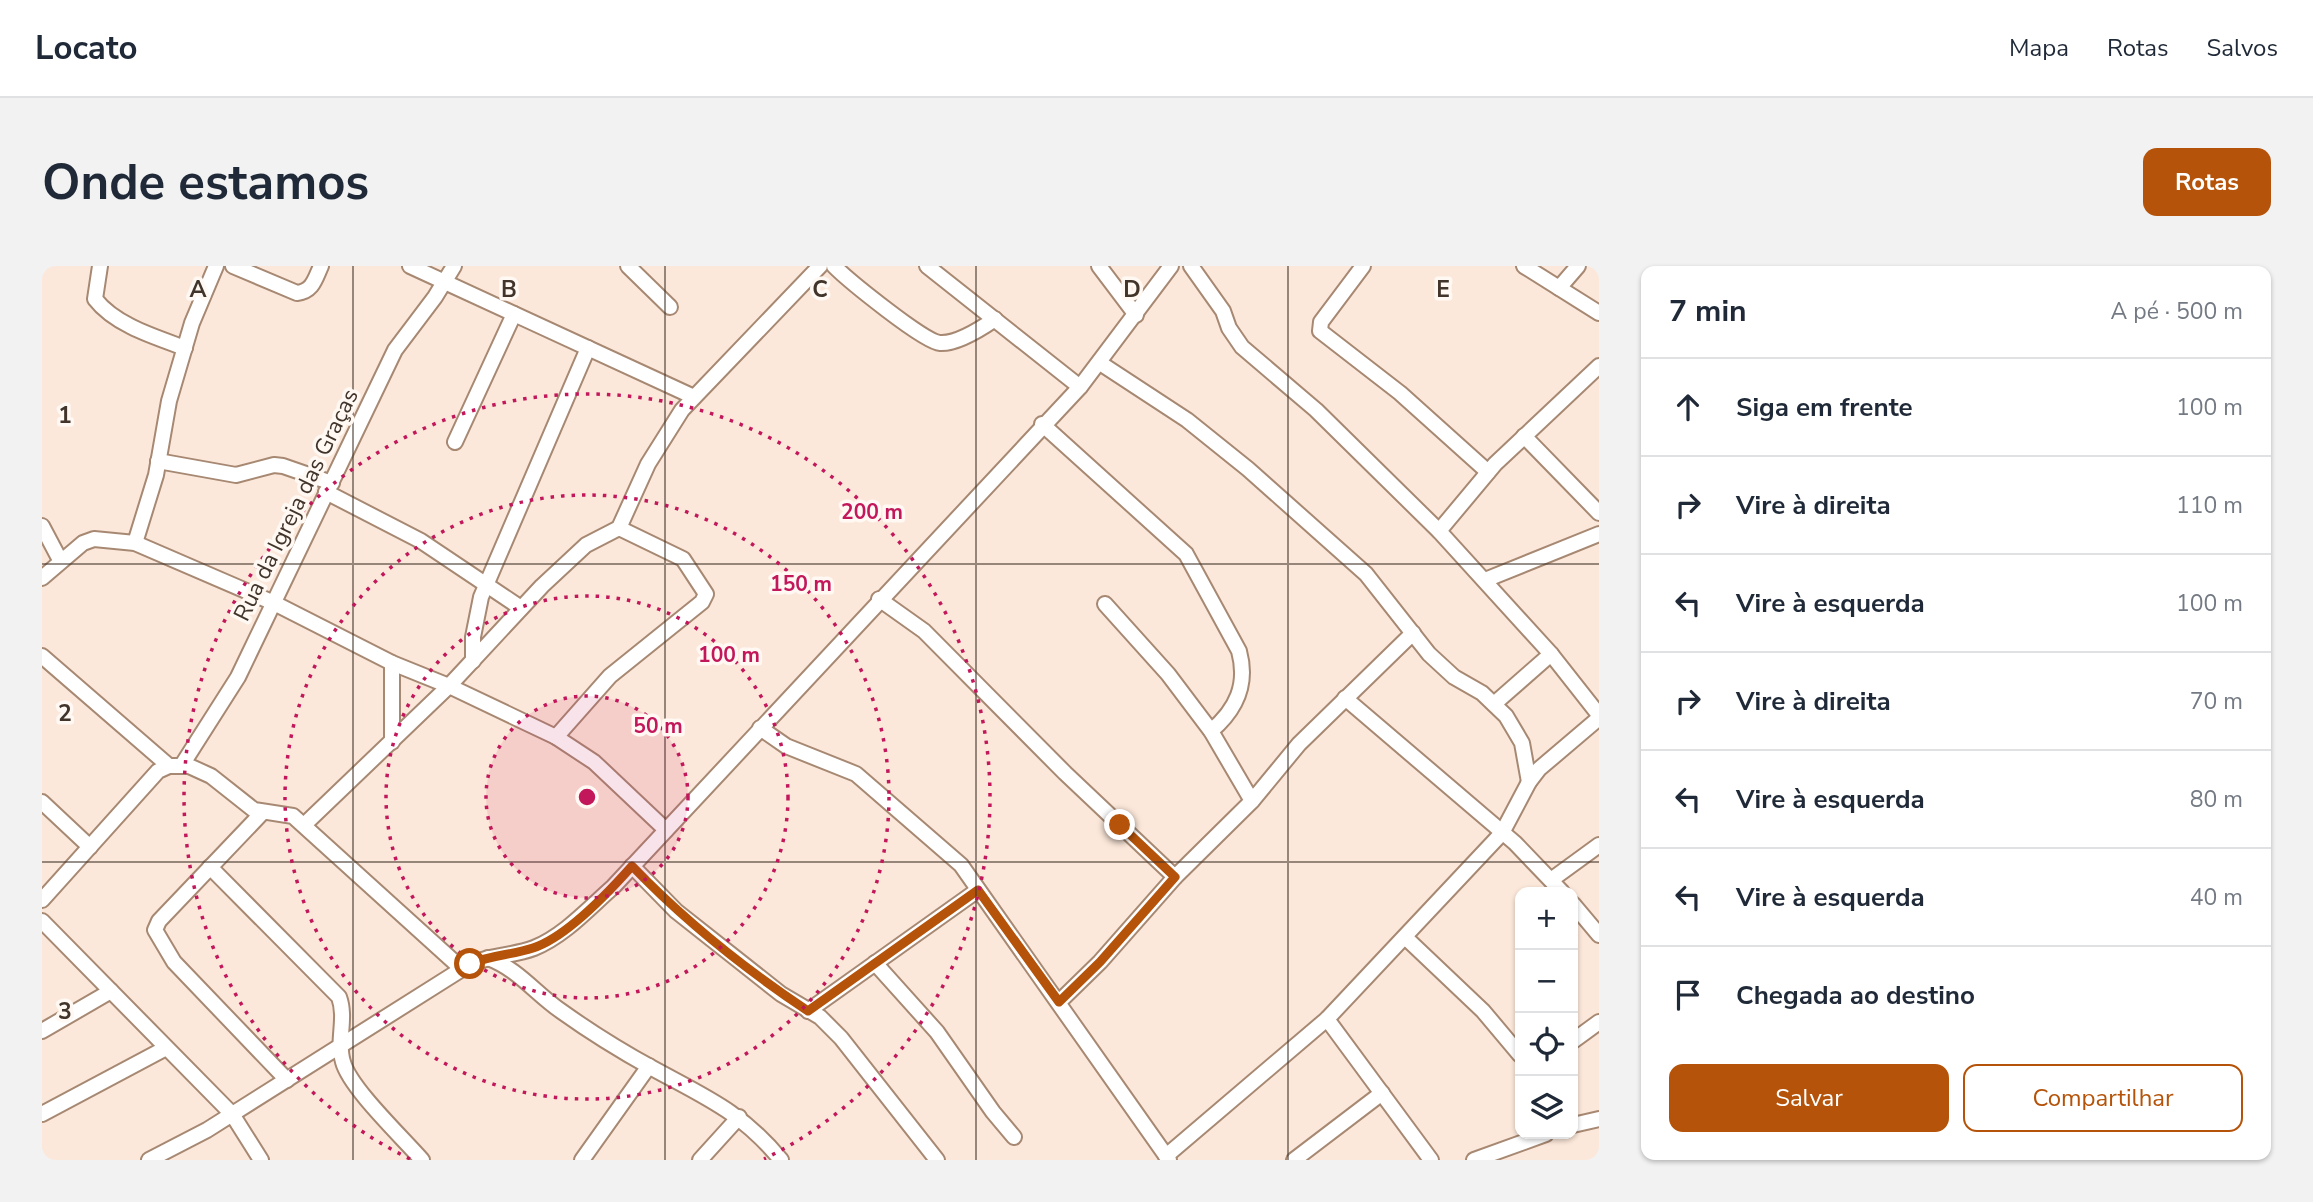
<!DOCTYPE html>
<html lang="pt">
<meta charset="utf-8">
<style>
:root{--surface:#fff;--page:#f2f2f3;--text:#1f2937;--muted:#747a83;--line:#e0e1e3;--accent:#b45309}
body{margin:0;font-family:"Nunito Sans",sans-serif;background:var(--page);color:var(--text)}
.controls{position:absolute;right:21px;bottom:21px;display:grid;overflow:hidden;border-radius:14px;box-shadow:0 2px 5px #0004}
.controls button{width:63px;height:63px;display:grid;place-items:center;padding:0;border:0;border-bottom:2px solid var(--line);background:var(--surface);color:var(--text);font:35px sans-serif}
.stop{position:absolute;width:21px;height:21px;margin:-16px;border:5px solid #b45309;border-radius:50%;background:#fff}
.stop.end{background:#b45309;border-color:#fff;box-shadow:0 2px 7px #0008}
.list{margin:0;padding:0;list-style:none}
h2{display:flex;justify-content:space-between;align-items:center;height:91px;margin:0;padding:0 28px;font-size:30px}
h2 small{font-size:23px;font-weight:400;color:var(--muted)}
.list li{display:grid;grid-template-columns:46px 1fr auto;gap:21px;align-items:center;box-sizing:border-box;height:98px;padding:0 28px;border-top:2px solid var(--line)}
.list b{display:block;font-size:26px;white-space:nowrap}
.list em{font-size:23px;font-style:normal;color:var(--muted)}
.actions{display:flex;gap:14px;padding:21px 28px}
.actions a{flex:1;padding:16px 0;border:2px solid var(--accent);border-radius:14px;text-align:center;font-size:24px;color:var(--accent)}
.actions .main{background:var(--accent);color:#fff}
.icon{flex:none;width:38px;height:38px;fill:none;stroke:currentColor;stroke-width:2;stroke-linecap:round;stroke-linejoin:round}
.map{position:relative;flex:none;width:1557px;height:894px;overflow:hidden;border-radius:14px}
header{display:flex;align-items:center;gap:42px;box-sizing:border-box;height:98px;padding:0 35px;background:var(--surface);border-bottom:2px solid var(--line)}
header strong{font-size:33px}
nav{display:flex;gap:38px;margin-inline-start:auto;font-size:24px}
.intro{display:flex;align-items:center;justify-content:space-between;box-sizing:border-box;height:168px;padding:0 42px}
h1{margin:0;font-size:49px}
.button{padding:18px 32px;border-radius:14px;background:var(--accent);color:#fff;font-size:24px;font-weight:700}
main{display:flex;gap:42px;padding:0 42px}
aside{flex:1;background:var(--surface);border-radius:14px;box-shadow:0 2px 5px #0004}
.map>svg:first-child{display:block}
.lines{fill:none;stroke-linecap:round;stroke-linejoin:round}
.minor-casing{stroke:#a78973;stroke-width:18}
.minor{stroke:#fff;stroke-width:14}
.route{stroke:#b45309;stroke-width:9}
.grid{fill:none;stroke:#41352b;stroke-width:2;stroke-opacity:0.55}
.ring{fill:none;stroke:#c2185b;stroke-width:3.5;stroke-dasharray:3.5 7}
.labels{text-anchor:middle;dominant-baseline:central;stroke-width:7;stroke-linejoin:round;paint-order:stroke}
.street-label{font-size:23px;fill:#41352b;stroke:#fff8f3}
.grid-label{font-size:23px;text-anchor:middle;font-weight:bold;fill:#41352b;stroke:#fff8f3;stroke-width:7;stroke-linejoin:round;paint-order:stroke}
.centre{fill:#c2185b;stroke:#fff8f3;stroke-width:3.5}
.ring-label{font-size:21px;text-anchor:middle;font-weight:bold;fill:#c2185b;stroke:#fff8f3;stroke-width:7;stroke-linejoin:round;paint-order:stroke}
</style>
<header>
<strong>Locato</strong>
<nav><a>Mapa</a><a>Rotas</a><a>Salvos</a></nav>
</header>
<div class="intro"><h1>Onde estamos</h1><a class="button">Rotas</a></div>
<main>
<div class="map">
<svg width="1557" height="894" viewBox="0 0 1557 894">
<rect width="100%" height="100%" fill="#fce8da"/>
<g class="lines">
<defs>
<g id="minor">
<path d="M58,0l-5,33c20,26 60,38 90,49"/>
<path d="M191,0l64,27c16,-2 18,-14 24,-27"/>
<polyline points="368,0 652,131"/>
<polyline points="586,0 628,41"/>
<path d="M792,0c14,14 90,76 106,77 17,1 42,-15 55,-24"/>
<polyline points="885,0 1038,121"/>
<polyline points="1057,0 1094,49"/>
<polyline points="1149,0 1181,45 1187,62 1200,81 1274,144 1397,265 1509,388 1557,449"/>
<polyline points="1321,0 1279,56 1278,65 1358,127 1446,206"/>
<polyline points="1482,0 1557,47"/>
<polyline points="1517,22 1536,0"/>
<polyline points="1058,97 1145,154 1206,203 1324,308 1387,388 1412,411 1440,427 1464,450 1480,477 1487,516"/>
<path d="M1000,158l144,130 53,97c9,33 -2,58 -28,80"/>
<polyline points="1482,170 1557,247"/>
<polyline points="413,176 472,48"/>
<polyline points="116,195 194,209 232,199 241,200 290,217"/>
<polyline points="284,226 379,275 479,342"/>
<polyline points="0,260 18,294"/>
<polyline points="1397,265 1453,198 1557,100"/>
<polyline points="93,277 114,209 127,135 150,57 174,0"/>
<polyline points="0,312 41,277 52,273 93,277 232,337 350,397 407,420 514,471 552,496 624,564"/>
<polyline points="1443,314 1557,268"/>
<polyline points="837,333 882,365 1023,507 1133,611"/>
<polyline points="1063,338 1126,408 1169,465 1210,535"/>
<polyline points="0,390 127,500"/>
<polyline points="431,395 431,371 439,331 546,82"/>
<polyline points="350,397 350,476"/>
<polyline points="1303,432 1473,577 1520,626"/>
<polyline points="1452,438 1509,388"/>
<polyline points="718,462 744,480 814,508 919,599 1127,894"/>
<polyline points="514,471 568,410 660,336 664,328 641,293 577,262"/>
<polyline points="140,499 196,411 353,84 393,31 412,0"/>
<polyline points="0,536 48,581"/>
<polyline points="220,547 117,655 113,664 132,696 245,814"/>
<polyline points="262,559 407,420 500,320 544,279 577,262 606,198 640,144 778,0"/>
<polyline points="590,600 634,645 739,728 778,751 799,772 895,894"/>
<path d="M168,601l129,130c8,22 -3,44 4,65 7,26 59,75 79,98"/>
<polyline points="1509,614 1557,579"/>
<polyline points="0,634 116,505 127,500 147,500 169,510 212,544 251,550 420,703"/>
<polyline points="1531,638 1557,669"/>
<polyline points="0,655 190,848 219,894"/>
<polyline points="1363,671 1441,745 1478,789"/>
<path d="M446,692c30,11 47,35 73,53 28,20 60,40 91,57 53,29 90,44 129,92"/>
<polyline points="833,697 895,766 951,846 972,871"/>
<polyline points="1017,736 1058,696 1133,611 1210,535 1257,478 1371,367"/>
<polyline points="766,745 936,624"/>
<polyline points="1285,753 1389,894"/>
<polyline points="0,765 69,725"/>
<polyline points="1531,775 1557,756"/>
<polyline points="0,848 124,782"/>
<polyline points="1531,859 1557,853"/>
<polyline points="1124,890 1285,753 1460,567 1487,516 1497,503 1557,452"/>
<path d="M107,894l58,-30 263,-166c21,-9 43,-8 64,-16 30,-12 55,-40 79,-61l467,-500 91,-121"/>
<polyline points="540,894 607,800"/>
<polyline points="658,894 697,851"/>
<polyline points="1252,894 1340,827"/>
<polyline points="1432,894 1504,868"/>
</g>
</defs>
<!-- minor casing -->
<use href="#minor" class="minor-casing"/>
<!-- minor -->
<use href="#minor" class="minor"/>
</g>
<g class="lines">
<!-- route -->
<path class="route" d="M428,698c20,-9 42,-9 63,-16 34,-11 75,-55 99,-82 53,55 113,103 176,145l170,-121 81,112 41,-40 75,-85 -55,-52"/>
</g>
<!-- grid -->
<path class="grid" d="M311,0v894M623,0v894M934,0v894M1246,0v894M0,298h1557M0,596h1557"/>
<!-- distance rings -->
<circle cx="545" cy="531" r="101" fill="#c2185b" fill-opacity=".12"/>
<g class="ring">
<circle cx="545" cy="531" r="101"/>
<circle cx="545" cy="531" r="201"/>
<circle cx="545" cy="531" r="302"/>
<path d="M368 893A403 403 0 1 1 722 893"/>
</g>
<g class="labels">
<!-- street labels -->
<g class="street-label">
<text transform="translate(254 239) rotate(-64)">Rua da Igreja das Graças</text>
</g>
</g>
<g class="grid-label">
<text x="156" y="31">A</text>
<text x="467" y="31">B</text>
<text x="778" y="31">C</text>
<text x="1090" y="31">D</text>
<text x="1401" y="31">E</text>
<text x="23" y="157">1</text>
<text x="23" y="455">2</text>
<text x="23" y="753">3</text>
</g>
<circle cx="545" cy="531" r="10" class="centre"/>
<g class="ring-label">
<text x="830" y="253">200 m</text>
<text x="759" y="325">150 m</text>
<text x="687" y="396">100 m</text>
<text x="616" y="467">50 m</text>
</g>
</svg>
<div class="controls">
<button>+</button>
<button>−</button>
<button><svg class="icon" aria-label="locate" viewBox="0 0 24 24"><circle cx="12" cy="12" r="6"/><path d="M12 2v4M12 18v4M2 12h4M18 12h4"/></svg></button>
<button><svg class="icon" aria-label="layers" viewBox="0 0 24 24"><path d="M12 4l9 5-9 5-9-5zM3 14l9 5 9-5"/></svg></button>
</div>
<div class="stop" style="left:428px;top:698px"></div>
<div class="stop end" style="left:1078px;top:559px"></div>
</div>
<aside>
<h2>7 min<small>A pé · 500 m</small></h2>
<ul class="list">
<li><svg class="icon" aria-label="ahead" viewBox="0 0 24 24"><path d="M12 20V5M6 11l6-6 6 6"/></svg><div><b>Siga em frente</b></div><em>100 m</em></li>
<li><svg class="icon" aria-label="right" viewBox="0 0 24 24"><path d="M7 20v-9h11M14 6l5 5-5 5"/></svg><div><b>Vire à direita</b></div><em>110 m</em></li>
<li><svg class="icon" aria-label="left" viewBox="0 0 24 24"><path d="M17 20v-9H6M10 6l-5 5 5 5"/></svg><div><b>Vire à esquerda</b></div><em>100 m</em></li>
<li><svg class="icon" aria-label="right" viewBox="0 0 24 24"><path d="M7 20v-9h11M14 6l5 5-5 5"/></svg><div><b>Vire à direita</b></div><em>70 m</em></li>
<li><svg class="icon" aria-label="left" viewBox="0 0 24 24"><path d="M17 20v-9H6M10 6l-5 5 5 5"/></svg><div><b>Vire à esquerda</b></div><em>80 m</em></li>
<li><svg class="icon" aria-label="left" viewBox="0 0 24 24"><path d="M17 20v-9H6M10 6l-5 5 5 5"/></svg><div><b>Vire à esquerda</b></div><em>40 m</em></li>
<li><svg class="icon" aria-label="arrive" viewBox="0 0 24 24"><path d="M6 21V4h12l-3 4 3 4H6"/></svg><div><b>Chegada ao destino</b></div></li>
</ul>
<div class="actions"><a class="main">Salvar</a><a>Compartilhar</a></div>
</aside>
</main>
